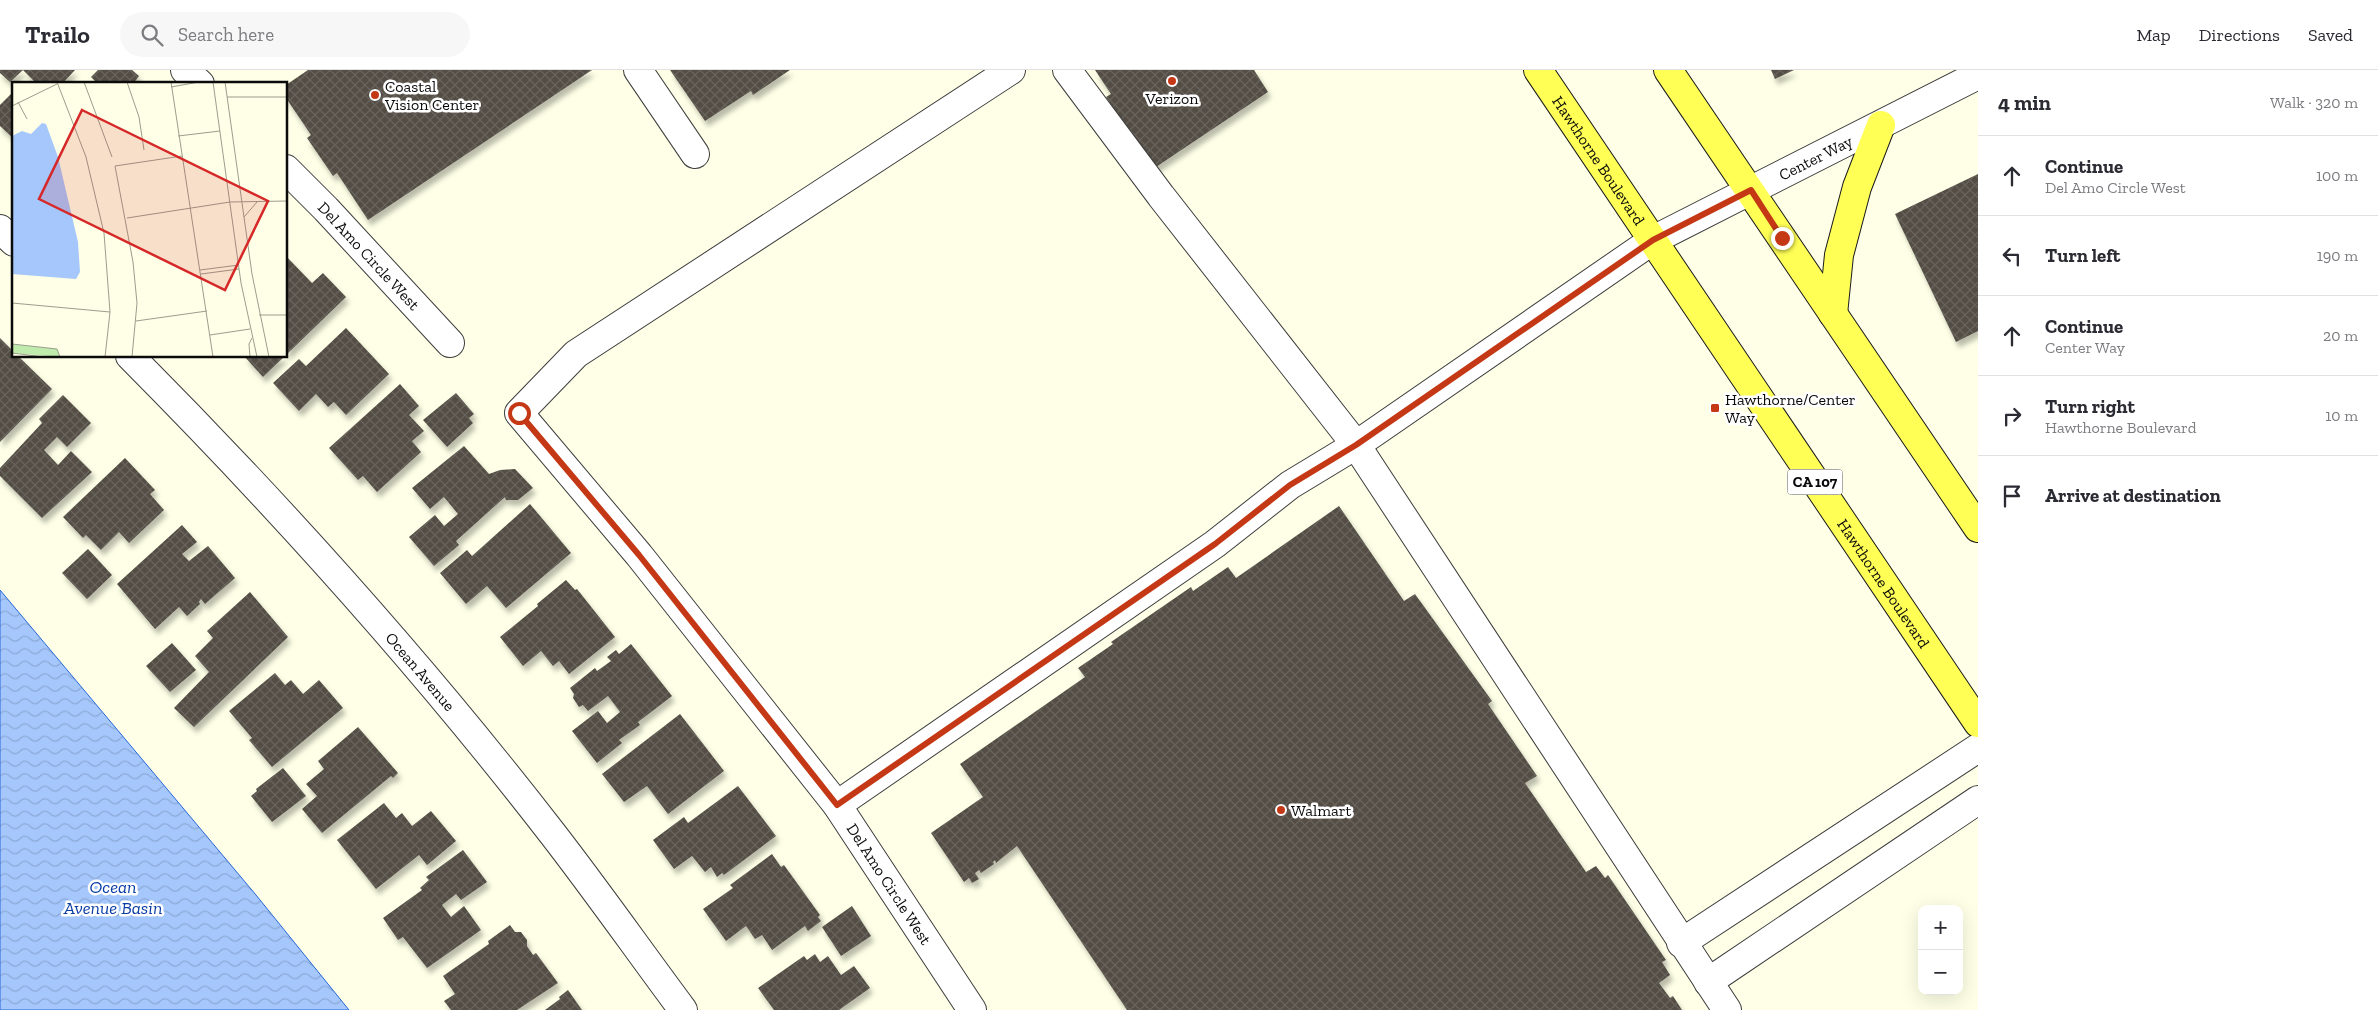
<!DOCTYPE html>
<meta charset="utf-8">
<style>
:root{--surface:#fff;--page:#f7f7f7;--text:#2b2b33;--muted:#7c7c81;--line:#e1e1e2}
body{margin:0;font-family:"Zilla Slab",serif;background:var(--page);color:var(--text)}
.controls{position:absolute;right:15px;bottom:15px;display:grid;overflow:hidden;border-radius:10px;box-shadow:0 5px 20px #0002}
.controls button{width:45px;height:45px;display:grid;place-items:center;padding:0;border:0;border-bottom:1px solid var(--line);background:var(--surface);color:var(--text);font:25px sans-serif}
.stop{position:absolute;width:15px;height:15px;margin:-11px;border:4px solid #c53816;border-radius:50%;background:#fff}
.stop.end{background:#c53816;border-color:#fff;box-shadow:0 1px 5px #0008}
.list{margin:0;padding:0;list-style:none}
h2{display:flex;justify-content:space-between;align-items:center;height:65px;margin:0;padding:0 20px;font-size:21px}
h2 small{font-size:16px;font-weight:400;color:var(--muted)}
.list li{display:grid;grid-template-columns:32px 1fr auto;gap:15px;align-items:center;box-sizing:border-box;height:80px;padding:0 20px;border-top:1px solid var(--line)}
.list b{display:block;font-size:19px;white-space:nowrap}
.list p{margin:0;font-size:16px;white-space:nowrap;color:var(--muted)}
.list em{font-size:16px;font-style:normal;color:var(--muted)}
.icon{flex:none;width:28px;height:28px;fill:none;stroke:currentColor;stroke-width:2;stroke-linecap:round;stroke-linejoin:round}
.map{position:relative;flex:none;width:1978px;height:940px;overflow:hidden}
header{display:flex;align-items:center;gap:30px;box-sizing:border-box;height:70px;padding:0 25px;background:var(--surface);border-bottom:1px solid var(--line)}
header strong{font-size:24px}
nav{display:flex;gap:28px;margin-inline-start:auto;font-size:18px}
.search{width:350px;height:45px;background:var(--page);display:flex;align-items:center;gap:12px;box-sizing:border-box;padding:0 18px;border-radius:28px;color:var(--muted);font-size:19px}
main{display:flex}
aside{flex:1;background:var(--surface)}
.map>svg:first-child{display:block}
.water{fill:url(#water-waves);stroke:#2666da}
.building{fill:url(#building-cross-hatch);filter:url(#shadow)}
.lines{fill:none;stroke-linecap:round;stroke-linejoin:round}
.minor-casing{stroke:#3d3d3d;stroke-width:30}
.major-casing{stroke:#1b1b1b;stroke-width:30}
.minor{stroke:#fff;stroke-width:28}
.major{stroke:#ffff56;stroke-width:28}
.route{stroke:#c53816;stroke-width:6}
.poi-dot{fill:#c53816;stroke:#fff;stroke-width:2}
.labels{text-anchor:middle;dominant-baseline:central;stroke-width:5;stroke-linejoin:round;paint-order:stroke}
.shield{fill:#fff;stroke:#545454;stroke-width:1}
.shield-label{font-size:15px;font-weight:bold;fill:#0a0a0a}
.poi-label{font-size:16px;fill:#0a0a0a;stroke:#fff;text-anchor:start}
.street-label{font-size:16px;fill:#0a0a0a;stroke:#fff}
.water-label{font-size:18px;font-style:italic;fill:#093ca5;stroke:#fff}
.inset-road{fill:none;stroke:#9c9d8e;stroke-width:1}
.view{fill:#d62828;fill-opacity:0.15;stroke:#d62828;stroke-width:2.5}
.inset-edge{fill:none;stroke:#0a0a0a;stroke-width:2.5}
</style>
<header>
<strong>Trailo</strong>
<div class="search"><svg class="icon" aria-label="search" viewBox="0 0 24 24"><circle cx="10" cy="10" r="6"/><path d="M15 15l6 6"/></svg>Search here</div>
<nav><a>Map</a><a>Directions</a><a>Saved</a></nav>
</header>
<main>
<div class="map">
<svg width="1978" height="940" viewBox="0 0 1978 940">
<defs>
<pattern id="water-waves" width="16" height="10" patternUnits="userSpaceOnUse" patternTransform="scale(1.25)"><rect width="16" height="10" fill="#a5c7fc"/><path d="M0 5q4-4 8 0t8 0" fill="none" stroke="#8daad7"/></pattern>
<pattern id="building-cross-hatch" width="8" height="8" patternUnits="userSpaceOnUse" patternTransform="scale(1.25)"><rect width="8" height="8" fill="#534e45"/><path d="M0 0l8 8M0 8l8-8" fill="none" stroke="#67635c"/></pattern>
<filter id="shadow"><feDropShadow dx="3" dy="5.5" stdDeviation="2.5" flood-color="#0004"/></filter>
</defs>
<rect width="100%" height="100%" fill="#feffe6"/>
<!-- water -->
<polygon class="water" points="0,520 256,825 349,940 0,940"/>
<!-- building -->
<g class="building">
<polygon points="0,0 23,0 10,12 0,3"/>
<polygon points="23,0 75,0 62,14 31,14 34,11"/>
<polygon points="98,0 132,0 139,6 133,14 98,14 91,7"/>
<polygon points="308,0 592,0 368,150 337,103 333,106 307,68 311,65 286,28 286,15"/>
<polygon points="670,0 790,0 753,25 751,21 705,51"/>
<polygon points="1095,0 1254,0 1268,22 1153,99 1106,27 1111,24"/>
<polygon points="1771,0 1794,0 1775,9"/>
<polygon points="14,21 14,69 0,56 0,35"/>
<polygon points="1978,104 1978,261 1956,272 1895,144"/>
<polygon points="286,186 312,213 323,203 346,227 286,285"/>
<polygon points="346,258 389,304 346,345 334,332 328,337 316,324 299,341 273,313 299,289 306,296"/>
<polygon points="0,268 14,282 14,286 18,286 52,319 0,372"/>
<polygon points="244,286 285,286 263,307"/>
<polygon points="400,314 419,336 409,345 424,361 412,371 421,382 377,422 363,406 358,410 329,378"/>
<polygon points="456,323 474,344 469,348 473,353 447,377 423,350"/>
<polygon points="63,325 91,353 67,377 57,367 44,380 58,395 71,381 92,402 42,448 0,406 0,398 42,353 39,349"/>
<polygon points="464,376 489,404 500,400 515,399 533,418 518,430 506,430 505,427 456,471 459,475 434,496 409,467 435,445 444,456 458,444 444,427 430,439 412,418"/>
<polygon points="125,388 155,420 150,424 164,440 129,473 119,462 101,480 86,465 83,468 63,447"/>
<polygon points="530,434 571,483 506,538 487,516 466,534 440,503 467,480 472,486"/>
<polygon points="1339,436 1404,531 1415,524 1492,631 1488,634 1537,706 1525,713 1586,802 1596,796 1605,808 1608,805 1666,890 1662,892 1670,905 1659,913 1670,928 1673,926 1682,940 1127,940 1017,776 996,793 995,790 993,792 994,794 981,803 979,800 975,803 979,809 972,813 969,808 964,812 931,763 983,727 960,694 1085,607 1078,598 1113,574 1111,572 1191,517 1193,521 1228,497 1236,508"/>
<polygon points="182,455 197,472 182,484 189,491 208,476 235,508 205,534 201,529 199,532 200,534 187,546 179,537 155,559 117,514"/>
<polygon points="88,479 112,505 87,529 62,503"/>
<polygon points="566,510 575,520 577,519 615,567 569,604 559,591 553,596 541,581 523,596 500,567 538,536 537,534"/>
<polygon points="250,522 288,567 194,657 174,638 209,602 195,586 213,568 207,561"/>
<polygon points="172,573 196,600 170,622 146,596"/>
<polygon points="631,574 672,626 638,652 640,655 619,670 622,673 597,693 572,661 598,641 607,653 620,642 608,626 588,641 583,635 579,637 573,628 574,624 570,618 595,598 597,601 611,591 607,587 616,580 619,584"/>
<polygon points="275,603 285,615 291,610 303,624 319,610 343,638 272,697 249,670 252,668 229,641"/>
<polygon points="680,644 724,701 668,744 647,716 624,732 602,704"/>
<polygon points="358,657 398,703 393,708 391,706 322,763 302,739 317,726 306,714 324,699 318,691"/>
<polygon points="283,698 306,726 272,752 251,726 257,721 256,719"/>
<polygon points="738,716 776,766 724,805 722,803 717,807 711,797 705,802 692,786 674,799 653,770 684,747 688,753"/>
<polygon points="384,733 396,748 402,743 412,756 431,741 456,771 427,795 419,785 376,819 337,770"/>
<polygon points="463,780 487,812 461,830 456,824 442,835 451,847 464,836 481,860 427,898 403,867 398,870 383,848 422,820 420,818 429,810 426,807"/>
<polygon points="772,784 781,797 784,795 820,845 818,847 821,851 808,861 805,856 772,880 762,865 755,869 746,856 726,871 703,839 733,818 730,815"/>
<polygon points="852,836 871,866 841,886 822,857"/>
<polygon points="510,855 515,862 521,862 527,870 527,876 533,885 536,883 558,913 517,940 451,940 444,931 455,924 443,906 489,874 488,871"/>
<polygon points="815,884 820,892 828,886 841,905 854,896 870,918 839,940 774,940 758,918 804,886 807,890"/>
<polygon points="568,920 582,940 545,940 560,929 559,927"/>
</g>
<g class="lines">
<defs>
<g id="minor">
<polyline points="185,0 200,14"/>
<polyline points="638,0 695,84"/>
<polyline points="1067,0 1161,126 1356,375 1727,940"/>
<path id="s1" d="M286,99l40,40 124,134"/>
<polyline points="0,159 14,172"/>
<path id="s2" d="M130,286c150,151 292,309 422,477 45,58 87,118 131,177"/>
<path id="s3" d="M837,735l378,-261 75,-59 66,-40 297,-205 325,-165"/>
<polyline points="1681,873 1978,678"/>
<polyline points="1708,912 1978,730"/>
<polyline points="972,940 837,735 639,485 519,343 576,284 1011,0"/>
</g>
<g id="major">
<path id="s4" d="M1538,0l440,653"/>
<polyline points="1668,0 1978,458"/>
<polyline points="1833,244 1839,185 1857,117 1881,55"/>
</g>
</defs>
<!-- minor casing -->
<use href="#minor" class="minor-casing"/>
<!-- major casing -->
<use href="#major" class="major-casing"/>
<!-- minor -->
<use href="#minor" class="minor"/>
<!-- major -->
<use href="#major" class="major"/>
</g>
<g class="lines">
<!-- route -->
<polyline class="route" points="519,343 639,485 837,735 1215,474 1290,415 1356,375 1653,170 1751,120 1782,168"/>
</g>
<!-- markers -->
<g class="poi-dot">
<circle cx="1172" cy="11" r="5"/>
<circle cx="375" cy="25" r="5"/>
<rect x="1710" y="333" width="10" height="10" rx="2.5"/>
<circle cx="1281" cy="740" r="5"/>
</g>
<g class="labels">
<!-- shield labels -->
<rect class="shield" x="1787.5" y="399.5" width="55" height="25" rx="4"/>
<g class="shield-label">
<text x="1815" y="412">CA 107</text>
</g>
<!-- poi labels -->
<g class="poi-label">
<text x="385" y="16">Coastal<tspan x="385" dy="18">Vision Center</tspan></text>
<text x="1172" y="28" text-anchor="middle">Verizon</text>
<text x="1725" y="329">Hawthorne/Center<tspan x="1725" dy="18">Way</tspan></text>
<text x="1291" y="740">Walmart</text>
</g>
<!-- street labels -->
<g class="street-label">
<text stroke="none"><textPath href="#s3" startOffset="1175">Center Way</textPath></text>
<text stroke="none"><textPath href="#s4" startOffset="109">Hawthorne Boulevard</textPath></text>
<text stroke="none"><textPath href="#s1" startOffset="120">Del Amo Circle West</textPath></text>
<text stroke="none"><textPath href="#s4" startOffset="619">Hawthorne Boulevard</textPath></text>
<text stroke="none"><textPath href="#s2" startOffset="429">Ocean Avenue</textPath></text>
<text transform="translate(889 814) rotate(57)">Del Amo Circle West</text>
</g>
<!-- water labels -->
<g class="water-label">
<text x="113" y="817">Ocean<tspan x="113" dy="21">Avenue Basin</tspan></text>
</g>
</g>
<!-- overview -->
<g transform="translate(12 12)">
<rect width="275" height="275" fill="#feffe6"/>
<path d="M0,262l45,5 3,8 -48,-4z" fill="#bfecad"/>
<path d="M30,41l4,1 12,33 20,85 2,30 -4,7 -64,-5v-138l10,-5 9,3z" fill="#a5c7fc"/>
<path class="inset-road" d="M45,0l29,75 18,76 6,79 -5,45M72,0l28,75M115,0l12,35 5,33M159,0l42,275M201,0l28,201 16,74M213,0l27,192 17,83M159,5l28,-5M215,15h60M6,20l9,17M0,24l45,-22M166,54l42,-5M232,135l13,-15M115,136l103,-16 57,-1M188,188l39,-5M189,192l38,-5M0,221l98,9M247,233h28M124,239l71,-10M198,253l40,-6M0,262l45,5 3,8M0,271l32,4M120,275l5,-54 -4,-41 -18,-96 67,-10M238,275l-1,-13 3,-6"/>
<path class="view" d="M70,28l186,91 -43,89 -186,-91z"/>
<rect width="275" height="275" class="inset-edge"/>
</g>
</svg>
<div class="controls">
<button>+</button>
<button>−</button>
</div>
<div class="stop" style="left:519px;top:343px"></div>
<div class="stop end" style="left:1782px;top:168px"></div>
</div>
<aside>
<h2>4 min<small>Walk · 320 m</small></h2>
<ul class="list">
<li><svg class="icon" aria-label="ahead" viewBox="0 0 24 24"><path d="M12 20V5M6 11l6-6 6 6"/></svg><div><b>Continue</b><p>Del Amo Circle West</p></div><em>100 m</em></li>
<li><svg class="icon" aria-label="left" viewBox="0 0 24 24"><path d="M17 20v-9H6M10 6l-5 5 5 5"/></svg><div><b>Turn left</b></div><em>190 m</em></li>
<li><svg class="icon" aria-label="ahead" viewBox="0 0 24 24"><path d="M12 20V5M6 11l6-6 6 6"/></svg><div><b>Continue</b><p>Center Way</p></div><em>20 m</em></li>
<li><svg class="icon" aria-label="right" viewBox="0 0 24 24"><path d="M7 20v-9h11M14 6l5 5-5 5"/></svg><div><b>Turn right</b><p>Hawthorne Boulevard</p></div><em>10 m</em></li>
<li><svg class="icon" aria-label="arrive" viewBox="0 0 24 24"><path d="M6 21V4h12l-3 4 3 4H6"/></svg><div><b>Arrive at destination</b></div></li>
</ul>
</aside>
</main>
